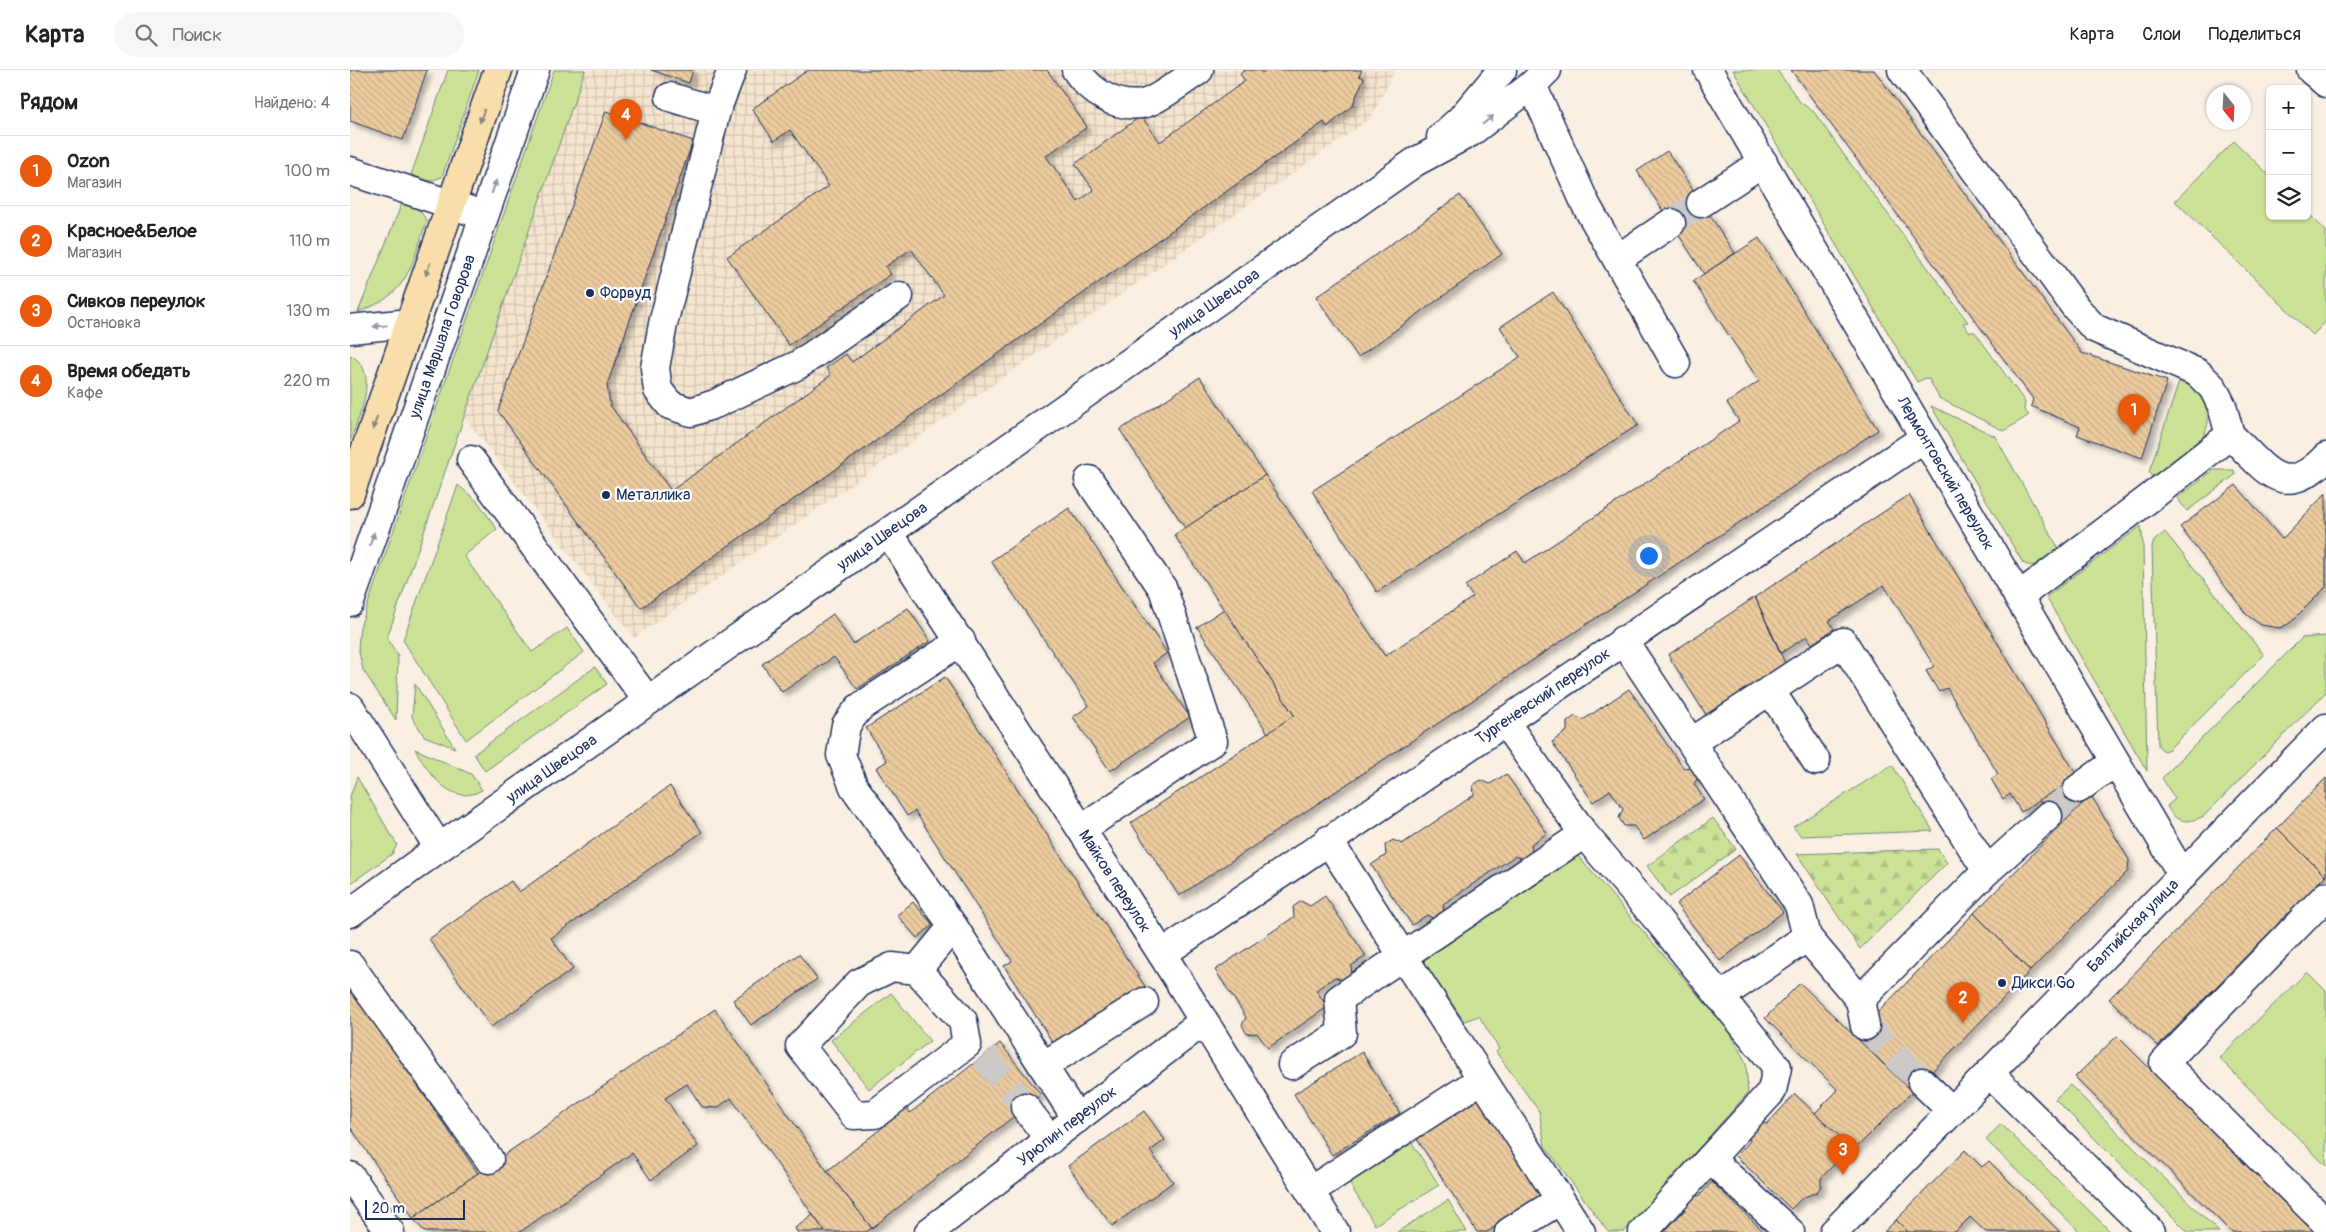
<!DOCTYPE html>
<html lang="ru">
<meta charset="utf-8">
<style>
:root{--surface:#fff;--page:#f6f6f6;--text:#222;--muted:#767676;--line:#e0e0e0;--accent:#ea580c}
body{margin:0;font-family:Pangolin,sans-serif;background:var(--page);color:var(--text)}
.controls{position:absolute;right:15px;top:15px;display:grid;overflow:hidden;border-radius:8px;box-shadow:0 1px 4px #0004}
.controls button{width:45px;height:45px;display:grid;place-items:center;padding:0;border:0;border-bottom:1px solid var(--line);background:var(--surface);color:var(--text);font:25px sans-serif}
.compass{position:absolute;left:1856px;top:15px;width:45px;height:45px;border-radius:50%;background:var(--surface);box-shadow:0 1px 4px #0004;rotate:162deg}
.scale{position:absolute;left:15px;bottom:12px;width:100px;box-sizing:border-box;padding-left:5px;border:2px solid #1b2f5e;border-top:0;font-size:14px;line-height:18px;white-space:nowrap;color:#1b2f5e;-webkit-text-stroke:4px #fff;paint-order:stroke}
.you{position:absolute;left:1298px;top:485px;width:18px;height:18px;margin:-12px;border:4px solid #fff;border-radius:50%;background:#1a73e8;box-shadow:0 0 0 8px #1a73e833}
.badge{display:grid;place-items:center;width:32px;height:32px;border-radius:50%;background:var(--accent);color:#fff;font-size:16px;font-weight:700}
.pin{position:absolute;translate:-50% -41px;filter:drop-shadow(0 1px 2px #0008)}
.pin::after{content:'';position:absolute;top:26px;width:18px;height:15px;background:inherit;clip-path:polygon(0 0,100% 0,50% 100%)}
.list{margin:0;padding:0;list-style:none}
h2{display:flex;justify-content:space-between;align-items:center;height:65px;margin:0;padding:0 20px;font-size:21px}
h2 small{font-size:16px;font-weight:400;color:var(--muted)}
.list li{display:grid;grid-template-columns:32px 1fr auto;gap:15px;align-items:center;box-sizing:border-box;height:70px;padding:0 20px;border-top:1px solid var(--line)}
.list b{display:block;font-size:19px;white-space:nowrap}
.list p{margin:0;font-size:16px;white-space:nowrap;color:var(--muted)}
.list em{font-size:16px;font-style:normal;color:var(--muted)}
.icon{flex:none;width:28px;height:28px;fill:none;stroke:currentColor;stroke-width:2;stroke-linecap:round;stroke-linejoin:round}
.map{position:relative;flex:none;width:1976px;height:1162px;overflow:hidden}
header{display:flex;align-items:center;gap:30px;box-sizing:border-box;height:70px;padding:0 25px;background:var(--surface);border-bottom:1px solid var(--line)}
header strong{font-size:24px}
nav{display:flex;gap:28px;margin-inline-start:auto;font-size:18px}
.search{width:350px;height:45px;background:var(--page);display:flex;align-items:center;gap:12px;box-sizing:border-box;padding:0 18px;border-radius:28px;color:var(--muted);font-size:19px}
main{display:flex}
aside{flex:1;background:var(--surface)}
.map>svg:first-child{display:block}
.industrial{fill:url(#industrial-grid)}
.green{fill:#cbe297;stroke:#73887a}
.forest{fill:url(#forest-firs);stroke:#73887a}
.building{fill:url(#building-back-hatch);stroke:#1b2f5e;filter:url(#shadow)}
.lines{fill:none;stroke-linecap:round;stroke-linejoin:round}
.minor-tunnel{stroke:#cdc9c8;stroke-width:28;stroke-dasharray:28 14;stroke-linecap:butt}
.minor-casing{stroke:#1b2f5e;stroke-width:31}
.major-casing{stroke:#1b2f5e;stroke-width:31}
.minor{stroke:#fff;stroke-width:28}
.major{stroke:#f9deab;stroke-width:28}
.oneway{fill:#8a8684}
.oneway2{fill:#8d97ae}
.poi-dot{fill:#1b2f5e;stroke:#fff;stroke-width:2}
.labels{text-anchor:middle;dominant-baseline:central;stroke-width:4.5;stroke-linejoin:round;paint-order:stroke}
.poi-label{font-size:16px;fill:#1b2f5e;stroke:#fff;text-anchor:start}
.street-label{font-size:16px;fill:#1b2f5e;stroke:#fff}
</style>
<header>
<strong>Карта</strong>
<div class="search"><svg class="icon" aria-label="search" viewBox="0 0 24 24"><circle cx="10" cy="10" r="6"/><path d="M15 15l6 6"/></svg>Поиск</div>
<nav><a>Карта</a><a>Слои</a><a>Поделиться</a></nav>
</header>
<main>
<aside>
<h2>Рядом<small>Найдено: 4</small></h2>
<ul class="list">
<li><span class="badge">1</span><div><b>Ozon</b><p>Магазин</p></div><em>100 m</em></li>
<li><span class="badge">2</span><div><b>Красное&amp;Белое</b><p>Магазин</p></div><em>110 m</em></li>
<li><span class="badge">3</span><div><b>Сивков переулок</b><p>Остановка</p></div><em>130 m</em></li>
<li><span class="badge">4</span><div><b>Время обедать</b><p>Кафе</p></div><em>220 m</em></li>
</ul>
</aside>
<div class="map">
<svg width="1976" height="1162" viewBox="0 0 1976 1162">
<defs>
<pattern id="industrial-grid" width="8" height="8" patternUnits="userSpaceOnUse" patternTransform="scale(1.25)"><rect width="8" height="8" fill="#f5e4ce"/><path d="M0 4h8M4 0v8" fill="none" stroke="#d1c4b3"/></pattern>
<pattern id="forest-firs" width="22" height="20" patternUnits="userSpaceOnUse" patternTransform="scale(1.25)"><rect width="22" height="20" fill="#cbe297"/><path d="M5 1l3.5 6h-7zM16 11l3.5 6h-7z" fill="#aec285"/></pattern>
<pattern id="building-back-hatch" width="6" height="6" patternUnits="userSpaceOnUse" patternTransform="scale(1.25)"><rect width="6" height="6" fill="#eccb9e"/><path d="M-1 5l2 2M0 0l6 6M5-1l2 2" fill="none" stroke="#caaf8a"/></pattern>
<filter id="shadow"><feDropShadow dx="4.5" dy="4.5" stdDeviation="2.5" flood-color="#0004"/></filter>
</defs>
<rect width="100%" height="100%" fill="#f9efe2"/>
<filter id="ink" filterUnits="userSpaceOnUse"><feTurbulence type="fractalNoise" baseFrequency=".02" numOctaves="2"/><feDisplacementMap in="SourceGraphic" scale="10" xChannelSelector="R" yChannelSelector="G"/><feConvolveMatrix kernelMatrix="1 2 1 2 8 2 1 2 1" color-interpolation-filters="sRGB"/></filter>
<g filter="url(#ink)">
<!-- industrial -->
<polygon class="industrial" points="221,0 1045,0 1021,48 284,568 106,336"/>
<!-- green -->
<g class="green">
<polygon points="98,0 129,0 92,107 80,111 61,105"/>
<polygon points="204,0 235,0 37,568 48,586 46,650 13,600 8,578 10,557"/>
<polygon points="1383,0 1427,0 1450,32 1464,42 1497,89 1618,252 1613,253 1619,262 1625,262 1675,332 1674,340 1679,345 1654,361 1589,328 1579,309 1576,308 1567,312"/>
<polygon points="1884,71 1920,106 1920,146 1957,146 1957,142 1976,161 1976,251 1963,265 1825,131"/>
<path d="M52,133l16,6 9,11c-16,46 -18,75 -69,92z"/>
<path d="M0,285c32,16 8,63 0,86z"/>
<path d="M1831,306c18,15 37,38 21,62l-50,39 -3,-5z"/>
<path d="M1581,336l64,30 64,113c-11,8 -22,22 -36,14z"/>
<polygon points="1864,400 1884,400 1885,405 1837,441 1827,428"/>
<polygon points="108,415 128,432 147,459 114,486 182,582 217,558 234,582 116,670 53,570"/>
<polygon points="1791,456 1793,474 1797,701 1696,527"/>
<polygon points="1815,462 1914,585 1819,679 1814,681 1808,676 1802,477 1804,471"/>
<path d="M1976,566v56l-122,124c-16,8 -29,7 -37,-10l8,-7 -13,-21 140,-140z"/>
<polygon points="245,597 257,614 135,701 124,684"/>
<polygon points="65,614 105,678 74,666 62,647"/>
<path d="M65,679l56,25 11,16c-31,18 -54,-18 -67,-41z"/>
<polygon points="1542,695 1583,761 1451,766 1443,757"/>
<polygon points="7,707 47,775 42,784 0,814 0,727"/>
<polygon points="1228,786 1380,962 1396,993 1398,1023 1274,1162 1258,1162 1195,1076 1189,1041 1146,982 1149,979 1129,946 1114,951 1073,891"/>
<polygon points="1957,902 1976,921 1976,1096 1869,988"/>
<polygon points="541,923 580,971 519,1019 481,970"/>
<polygon points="1720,1015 1869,1162 1838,1162 1705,1029"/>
<polygon points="1651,1054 1761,1162 1730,1162 1636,1070"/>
<polygon points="1062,1073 1089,1115 1025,1155 999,1113"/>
<polygon points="1098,1130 1117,1162 1047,1162"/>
</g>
<!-- forest -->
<g class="forest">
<polygon points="1363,748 1386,779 1320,827 1297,796"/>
<polygon points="1588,779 1597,793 1510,879 1447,784"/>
</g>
<!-- building -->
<g class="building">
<polygon points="0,0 77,0 53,70 0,51"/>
<polygon points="301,0 343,0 339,13"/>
<polygon points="458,0 697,0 737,57 696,86 728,132 744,120 725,94 791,46 810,72 895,11 890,4 895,0 910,0 912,3 916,0 1012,0 1009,6 1014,8 1002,36 977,57 974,52 291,538 148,341 256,41 343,71 257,315 260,335 321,421 481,305 476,298 496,284 502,292 594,225 561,179 535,197 541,204 439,275 377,187 479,116 440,60 424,71 402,39"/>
<polygon points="1441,0 1524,0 1732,283 1817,311 1792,388 1727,365 1730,357 1681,336 1683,329"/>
<polygon points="1317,81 1385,183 1354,204 1287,101"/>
<polygon points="1110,125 1152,184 1008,287 966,227"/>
<polygon points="1409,168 1528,360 829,826 781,753 944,645 824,465 915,405 1035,586 1123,527 1115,516 1167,481 1175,493 1389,351 1377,333 1409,311 1343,211"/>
<polygon points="1203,222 1288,355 1027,522 962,421 1170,287 1150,257"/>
<polygon points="850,307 915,405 835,458 770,360"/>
<polygon points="1886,415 1932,469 1976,423 1976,517 1940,553 1930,558 1911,555 1897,545 1830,457"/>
<polygon points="1559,425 1728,707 1671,742 1660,724 1653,729 1641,709 1648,704 1597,618 1589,622 1576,601 1584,596 1534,515 1479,551 1484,559 1462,574 1457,566 1431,583 1405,527"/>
<polygon points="719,438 817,583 803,593 840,647 760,701 723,647 739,636 641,491"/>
<polygon points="1405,527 1438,600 1360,651 1318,585"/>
<polygon points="558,538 580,571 507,619 484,587 432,622 412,594 483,544 503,574"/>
<polygon points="874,539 944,645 918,663 847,557"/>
<polygon points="595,607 796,918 705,976 654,896 662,891 565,741 557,746 526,698 537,691 516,658"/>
<polygon points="1279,619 1333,698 1343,697 1349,706 1344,714 1354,729 1294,770 1284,756 1274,756 1269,748 1273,739 1260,720 1243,732 1202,672 1217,661 1217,652 1225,646 1233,650"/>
<polygon points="1156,704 1197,763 1181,774 1182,784 1174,790 1165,786 1093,834 1094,844 1086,850 1077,845 1062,855 1021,795 1036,785 1035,775 1043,770 1052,774 1124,725 1123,715 1131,710 1140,714"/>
<polygon points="1976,708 1976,805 1975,806 1927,758"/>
<polygon points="1723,710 1736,730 1707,760 1689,730"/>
<polygon points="320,716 352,762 201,868 223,899 141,957 79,869 161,811 169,822"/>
<polygon points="1741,725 1779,790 1778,801 1680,901 1624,843"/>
<polygon points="1927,758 1975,806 1808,976 1759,929"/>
<polygon points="1389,785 1433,842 1370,891 1326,834"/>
<polygon points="975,826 1016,886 1001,896 1002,906 994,911 985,907 966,920 977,937 918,978 907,963 897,964 892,955 896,947 865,900 944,847 943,837 951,831 960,836"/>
<polygon points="563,832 583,855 567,868 547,845"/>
<polygon points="1624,843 1680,901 1562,1022 1505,966"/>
<polygon points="449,884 467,909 401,955 383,930"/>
<polygon points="1450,913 1562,1022 1504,1080 1465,1043 1488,1020 1415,948"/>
<polygon points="2,921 128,1103 63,1148 0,1057 0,923"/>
<polygon points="365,939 477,1101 522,1158 516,1162 475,1162 381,1028 367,1038 352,1037 337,1014 315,1028 348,1076 301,1110 282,1083 170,1162 75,1162 63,1148"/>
<polygon points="1767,966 1959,1157 1964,1162 1881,1162 1725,1007"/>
<polygon points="650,973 691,1025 522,1158 477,1101 557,1038 560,1043"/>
<polygon points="1012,982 1050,1043 982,1085 944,1024"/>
<polygon points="1445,1024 1501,1077 1471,1108 1471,1116 1467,1122 1452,1128 1441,1139 1386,1086 1400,1071 1398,1065 1409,1052 1417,1054"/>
<polygon points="1128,1026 1192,1126 1137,1162 1127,1162 1065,1066"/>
<polygon points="794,1041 815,1070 800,1081 823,1112 762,1156 718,1096"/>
<polygon points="1615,1080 1632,1097 1639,1091 1710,1162 1636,1162 1620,1147 1605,1162 1558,1162 1546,1150"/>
<polygon points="1362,1112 1414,1162 1314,1162 1335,1140 1333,1131 1339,1124 1349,1126"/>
<polygon points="463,1145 475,1162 447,1162 445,1158"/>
<polygon points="1546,1150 1558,1162 1534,1162"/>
</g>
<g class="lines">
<!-- minor-tunnel -->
<g class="minor-tunnel">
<polyline points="1321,153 1351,133"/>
<polyline points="1698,746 1728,719"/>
<polyline points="1515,956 1572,1012"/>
<polyline points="634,985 675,1037"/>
</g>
<defs>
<g id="minor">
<polyline points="382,0 366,41 313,254 305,298 308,320 320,335 341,342 365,334 448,295 549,226"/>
<path d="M726,0c14,21 38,38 66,34 13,-2 45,-26 57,-34"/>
<path id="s1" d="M1358,0l475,806"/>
<polyline points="1552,0 1726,238 1744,258 1848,303 1863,318 1872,336 1880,365"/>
<polyline points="1961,0 1976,13"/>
<polyline points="1182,15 1236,135 1326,293"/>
<polyline points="320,27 366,41"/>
<polyline points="1091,67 1110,50 1152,0"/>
<polyline points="0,101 124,142"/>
<polyline points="1351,133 1413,92"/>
<polyline points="1267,189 1321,153"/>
<polyline points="0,259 60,253"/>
<polyline points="121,390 298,631"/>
<path id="s2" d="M539,463l273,421 173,278"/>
<path d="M1668,527l133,-100 79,-62c35,32 52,68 96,22"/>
<path id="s3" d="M0,532l185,-532"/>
<polyline points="1273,570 1449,835 1457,867 1510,930 1637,801 1698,746"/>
<polyline points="611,571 509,638 496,655 491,685 504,717 603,856 727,1049"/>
<polyline points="1420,620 1466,691"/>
<polyline points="0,637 89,778"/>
<polyline points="1154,651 1234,764 1308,850 1427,997 1422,1021 1293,1162"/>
<polyline points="1342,672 1493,572 1637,801"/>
<polyline points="1728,719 1765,692"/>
<polyline points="732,759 863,671 813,519 739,410"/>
<polyline points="978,770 1231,1162"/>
<polyline points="1976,826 1814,993 1976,1153"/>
<path id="s4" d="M0,843l89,-65 976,-686 56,-30 61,-47 15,-15"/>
<path id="s5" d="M812,884l762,-516"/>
<polyline points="0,895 139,1089"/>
<polyline points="567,900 613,951 617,974 525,1044 504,1045 450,976 509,913 542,897 567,900 603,856"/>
<polyline points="1370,927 1457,867"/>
<polyline points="1510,930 1515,956"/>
<polyline points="942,995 992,963 989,929 1234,764"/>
<polyline points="693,996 794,932"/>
<polyline points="1639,1003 1801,1162"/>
<polyline points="1572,1012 1602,1041"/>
<polyline points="675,1037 700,1070"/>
<polyline points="1360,1089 1440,1162"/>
<polyline points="0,1106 40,1162"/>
<polyline points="960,1121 1132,1009"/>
<path id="s6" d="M579,1162l275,-211"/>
<polyline points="1159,1162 1210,1130"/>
<path id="s7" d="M1484,1162l492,-504"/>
</g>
<polyline id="major" points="0,424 148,0"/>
</defs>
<!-- minor casing -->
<use href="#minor" class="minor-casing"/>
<!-- major casing -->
<use href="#major" class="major-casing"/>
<!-- minor -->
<use href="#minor" class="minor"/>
<!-- major -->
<use href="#major" class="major"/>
</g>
<!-- one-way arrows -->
<defs><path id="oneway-solid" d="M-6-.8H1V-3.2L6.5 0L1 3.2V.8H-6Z" transform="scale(1.25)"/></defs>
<g class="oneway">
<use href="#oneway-solid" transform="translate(132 46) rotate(109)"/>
<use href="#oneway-solid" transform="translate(78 199) rotate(109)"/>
<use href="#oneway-solid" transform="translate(25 353) rotate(109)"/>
</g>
<g class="oneway2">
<use href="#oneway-solid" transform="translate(1138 50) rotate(-38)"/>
<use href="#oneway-solid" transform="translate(144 117) rotate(-71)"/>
<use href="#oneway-solid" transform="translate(30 256) rotate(174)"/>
<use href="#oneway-solid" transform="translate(22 469) rotate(-71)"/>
</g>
</g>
<!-- markers -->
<g class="poi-dot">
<circle cx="240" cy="223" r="5"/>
<circle cx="256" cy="425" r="5"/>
<circle cx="1652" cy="913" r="5"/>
</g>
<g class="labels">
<!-- poi labels -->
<g class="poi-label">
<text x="250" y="223">Форвуд</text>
<text x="266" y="425">Металлика</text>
<text x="1662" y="913">Дикси Go</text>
</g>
<!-- street labels -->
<g class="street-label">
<text stroke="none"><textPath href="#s4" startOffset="1058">улица Швецова</textPath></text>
<text stroke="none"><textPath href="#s3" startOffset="281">улица Маршала Говорова</textPath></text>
<text stroke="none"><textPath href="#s1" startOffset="468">Лермонтовский переулок</textPath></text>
<text stroke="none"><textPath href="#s4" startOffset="652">улица Швецова</textPath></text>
<text stroke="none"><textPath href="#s5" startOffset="460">Тургеневский переулок</textPath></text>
<text stroke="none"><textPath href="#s4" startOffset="248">улица Швецова</textPath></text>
<text stroke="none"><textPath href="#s2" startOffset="415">Майков переулок</textPath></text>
<text stroke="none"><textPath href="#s7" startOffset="428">Балтийская улица</textPath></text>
<text stroke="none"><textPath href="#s6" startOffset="174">Урюпин переулок</textPath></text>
</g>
</g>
</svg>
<div class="controls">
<button>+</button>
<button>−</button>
<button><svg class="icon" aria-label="layers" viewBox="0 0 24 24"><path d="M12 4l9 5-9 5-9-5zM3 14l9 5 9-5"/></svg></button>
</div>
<svg class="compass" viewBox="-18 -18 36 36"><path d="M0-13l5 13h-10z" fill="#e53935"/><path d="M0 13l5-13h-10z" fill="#767676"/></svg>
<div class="scale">20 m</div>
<div class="you"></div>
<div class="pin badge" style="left:1784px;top:365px">1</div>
<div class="pin badge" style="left:1613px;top:953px">2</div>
<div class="pin badge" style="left:1493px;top:1105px">3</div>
<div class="pin badge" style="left:276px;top:70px">4</div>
</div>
</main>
